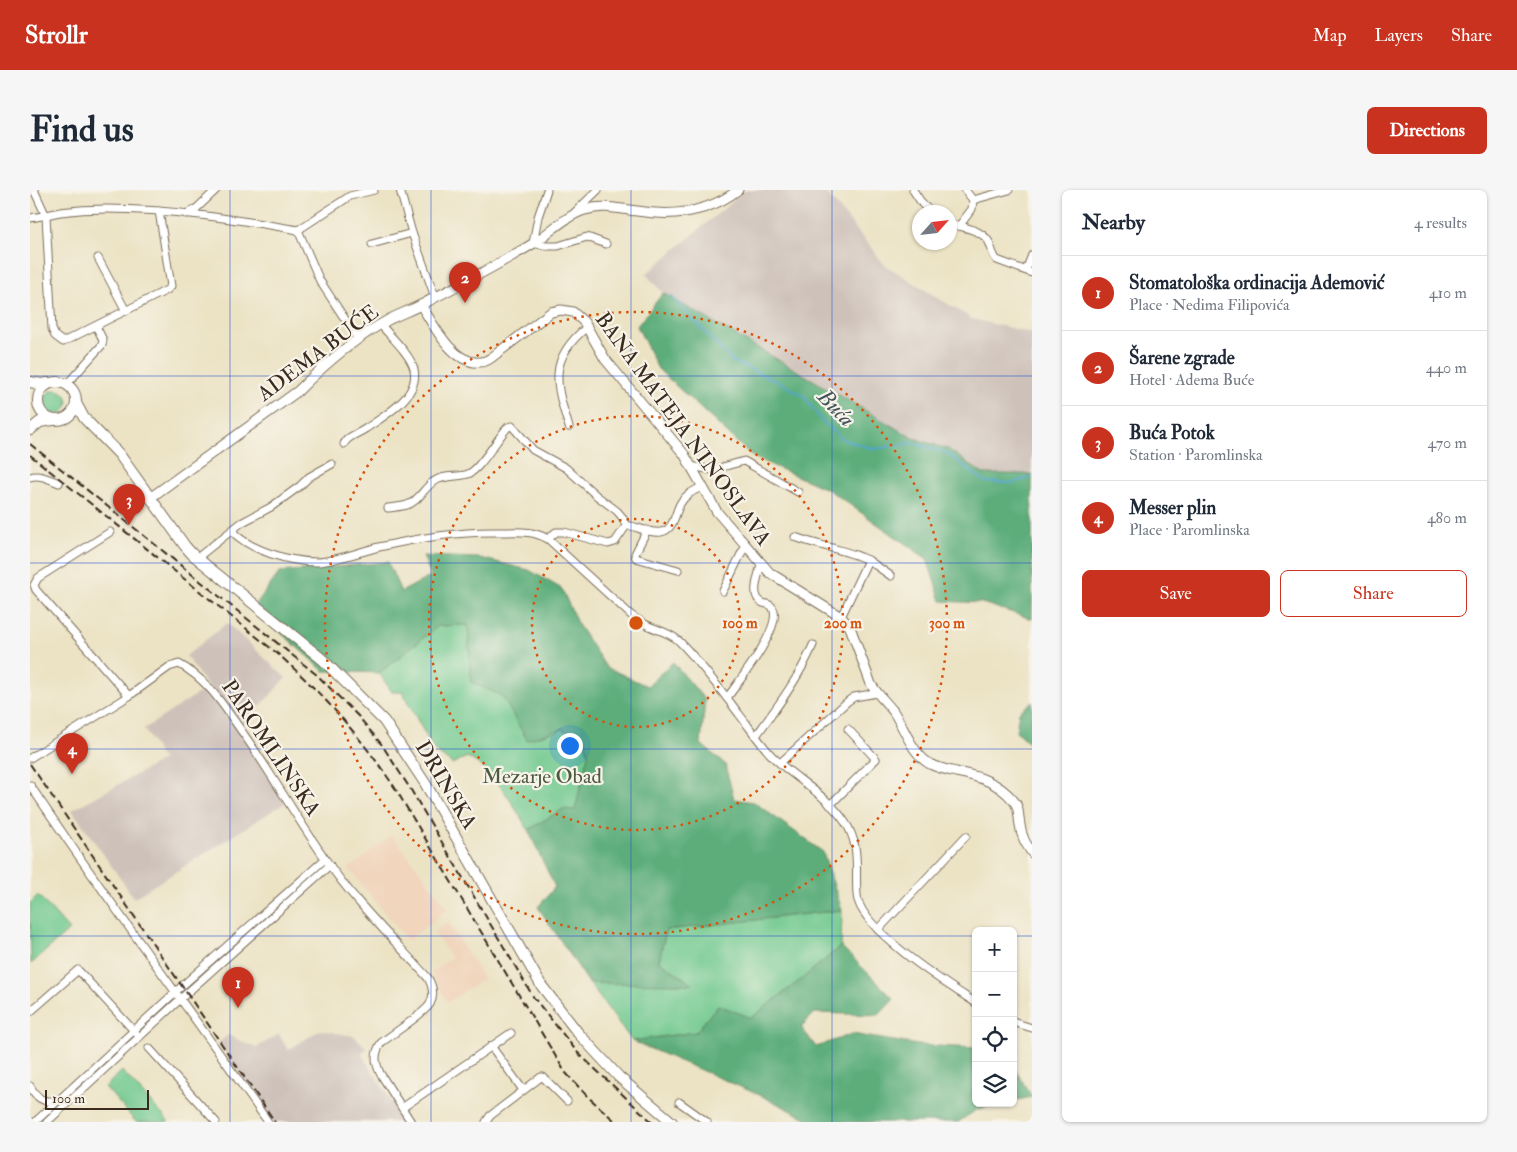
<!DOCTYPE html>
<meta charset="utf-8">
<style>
:root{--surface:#fff;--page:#f6f6f7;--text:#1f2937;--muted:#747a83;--line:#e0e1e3;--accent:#c8321e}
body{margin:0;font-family:"IM FELL Double Pica",serif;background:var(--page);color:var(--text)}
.controls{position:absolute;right:15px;bottom:15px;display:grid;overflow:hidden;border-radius:8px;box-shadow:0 1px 4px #0004}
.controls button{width:45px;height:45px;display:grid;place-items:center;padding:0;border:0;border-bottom:1px solid var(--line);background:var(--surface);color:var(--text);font:25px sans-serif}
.compass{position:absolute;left:882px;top:15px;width:45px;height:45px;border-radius:50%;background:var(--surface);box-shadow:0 1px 4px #0004;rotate:63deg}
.scale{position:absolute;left:15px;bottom:12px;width:104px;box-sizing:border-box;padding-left:5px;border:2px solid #3b2a1e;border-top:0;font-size:14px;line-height:18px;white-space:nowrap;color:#3b2a1e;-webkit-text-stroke:4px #f7f3e8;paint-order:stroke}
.you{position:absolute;left:539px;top:555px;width:18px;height:18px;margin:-12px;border:4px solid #fff;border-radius:50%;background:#1a73e8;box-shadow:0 0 0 8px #1a73e833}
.badge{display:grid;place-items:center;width:32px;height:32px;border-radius:50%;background:var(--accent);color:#fff;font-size:16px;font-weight:700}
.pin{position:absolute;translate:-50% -41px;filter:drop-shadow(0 1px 2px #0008)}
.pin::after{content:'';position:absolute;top:26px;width:18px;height:15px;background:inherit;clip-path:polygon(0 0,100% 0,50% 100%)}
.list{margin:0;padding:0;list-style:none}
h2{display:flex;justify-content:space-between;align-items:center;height:65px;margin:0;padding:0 20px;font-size:21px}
h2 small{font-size:16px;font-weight:400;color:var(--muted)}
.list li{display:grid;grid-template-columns:32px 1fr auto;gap:15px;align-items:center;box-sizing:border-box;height:75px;padding:0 20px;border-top:1px solid var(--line)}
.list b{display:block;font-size:19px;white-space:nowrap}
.list p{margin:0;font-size:16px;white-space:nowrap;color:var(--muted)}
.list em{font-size:16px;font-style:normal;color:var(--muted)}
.actions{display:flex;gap:10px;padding:15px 20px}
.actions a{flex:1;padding:11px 0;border:1px solid var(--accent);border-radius:8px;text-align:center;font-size:18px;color:var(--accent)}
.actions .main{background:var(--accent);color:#fff}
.icon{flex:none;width:28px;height:28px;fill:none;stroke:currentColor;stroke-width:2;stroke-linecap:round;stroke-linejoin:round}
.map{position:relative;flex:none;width:1002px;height:932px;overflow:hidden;border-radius:8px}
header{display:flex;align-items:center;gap:30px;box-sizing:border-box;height:70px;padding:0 25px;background:var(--accent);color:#fff}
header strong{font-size:24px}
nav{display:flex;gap:28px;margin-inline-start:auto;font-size:18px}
.intro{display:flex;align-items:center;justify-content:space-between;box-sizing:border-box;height:120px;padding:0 30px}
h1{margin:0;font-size:35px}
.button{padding:12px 22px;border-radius:8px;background:var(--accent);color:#fff;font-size:18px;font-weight:700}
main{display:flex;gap:30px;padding:0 30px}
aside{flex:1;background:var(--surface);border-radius:8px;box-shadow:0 1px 4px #0004}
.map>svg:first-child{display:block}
.built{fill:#f1d5bd}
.industrial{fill:#cec1ba}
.green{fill:#71c98f;stroke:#567a56}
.forest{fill:#5cad7a;stroke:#4c6c4c}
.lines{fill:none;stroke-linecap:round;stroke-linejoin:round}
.stream{stroke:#52a4cd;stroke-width:2}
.minor-casing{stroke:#796b58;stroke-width:9}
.tertiary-casing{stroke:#796b58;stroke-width:11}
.secondary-casing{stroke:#796b58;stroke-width:12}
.minor{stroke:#fff;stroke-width:7}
.tertiary{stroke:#fff;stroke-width:9}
.secondary{stroke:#fff;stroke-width:10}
.rail{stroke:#3b2a1e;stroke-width:2;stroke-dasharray:8 4;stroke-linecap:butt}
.grid{fill:none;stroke:#1d4ed8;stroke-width:1;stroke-opacity:0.55}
.ring{fill:none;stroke:#d7540e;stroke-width:2.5;stroke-dasharray:2.5 5}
.labels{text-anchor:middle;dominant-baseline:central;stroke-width:4.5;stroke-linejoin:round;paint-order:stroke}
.street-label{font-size:21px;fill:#3b2a1e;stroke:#f7f3e8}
.park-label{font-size:21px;fill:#4b5a40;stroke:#f7f3e8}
.water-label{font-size:22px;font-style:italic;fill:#43555b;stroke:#f7f3e8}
.centre{fill:#d7540e;stroke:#f7f3e8;stroke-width:2.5}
.ring-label{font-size:15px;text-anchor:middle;font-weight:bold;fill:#d7540e;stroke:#f7f3e8;stroke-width:4.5;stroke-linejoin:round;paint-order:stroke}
</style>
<header>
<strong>Strollr</strong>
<nav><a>Map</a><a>Layers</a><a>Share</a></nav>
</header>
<div class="intro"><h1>Find us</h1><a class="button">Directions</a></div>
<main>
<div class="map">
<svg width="1002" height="932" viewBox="0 0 1002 932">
<rect width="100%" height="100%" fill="#f7f3e8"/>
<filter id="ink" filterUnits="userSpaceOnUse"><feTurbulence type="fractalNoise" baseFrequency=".02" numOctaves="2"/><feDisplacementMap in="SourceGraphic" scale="10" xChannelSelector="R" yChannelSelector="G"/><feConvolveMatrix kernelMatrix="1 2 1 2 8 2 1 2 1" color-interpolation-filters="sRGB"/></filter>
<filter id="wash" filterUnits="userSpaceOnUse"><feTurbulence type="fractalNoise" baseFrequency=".0096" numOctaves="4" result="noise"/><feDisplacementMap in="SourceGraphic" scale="20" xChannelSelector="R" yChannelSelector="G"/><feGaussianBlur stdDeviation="1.12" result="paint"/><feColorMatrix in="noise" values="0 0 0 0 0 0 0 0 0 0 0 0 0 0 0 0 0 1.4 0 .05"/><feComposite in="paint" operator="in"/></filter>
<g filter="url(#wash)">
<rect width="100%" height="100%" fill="#ece3c5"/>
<!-- built -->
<g class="built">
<polygon points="362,645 418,718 378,751 319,679"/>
<polygon points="418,732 454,789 418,812 400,783 421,768 404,742"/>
</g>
<!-- industrial -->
<g class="industrial">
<polygon points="716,0 794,0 855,75 942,129 1002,143 1002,284 953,284 918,259 883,248 633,103 616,84"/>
<polygon points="197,433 256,488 210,538 255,613 104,708 42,620 133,570 114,539 178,497 156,466"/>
<polygon points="290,840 324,846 337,858 331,864 375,932 243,932 188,853 198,845 226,858 249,844 258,860"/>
</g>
<!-- green -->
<g class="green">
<circle cx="26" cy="212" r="12"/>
<path d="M438,435l3,57 31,14 25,43 35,-10 23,10 3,16 -13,56 -12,-2 -35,21c-16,-28 -32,-57 -61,-73l-15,7 -18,-14 -32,-58h-10l-13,-19 59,-47z"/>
<polygon points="8,705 39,740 1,774 0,713"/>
<polygon points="812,720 811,756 773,788 721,828 688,815 666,842 602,851 559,793 662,794 629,771 636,740"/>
<polygon points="92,881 139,932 106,932 75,897"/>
</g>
<!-- forest -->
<g class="forest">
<polygon points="633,103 883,248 918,259 953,284 1002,284 1002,429 952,413 911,411 897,369 799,300 723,267 628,179 607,136"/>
<polygon points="393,366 450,368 499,380 532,399 547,433 576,477 617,496 643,472 675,510 671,554 695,574 704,609 724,612 793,662 812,720 636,740 629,771 663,794 559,793 508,717 525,697 498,640 533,619 545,620 558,565 555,549 532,539 497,550 472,506 441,492 438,435 408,436 349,483 294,481 223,418 250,382 358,372 371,402 401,386"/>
<polygon points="1002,512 1002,556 986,541 989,522"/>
<polygon points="811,756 864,809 849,825 785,823 771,837 786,857 822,844 888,855 946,858 946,913 973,913 948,919 928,932 784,932 732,906 602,851 666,842 688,815 721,828 773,788"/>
<polygon points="983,876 1002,907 983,911"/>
</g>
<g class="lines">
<!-- stream -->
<polyline class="stream" points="641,106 702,171 751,193 774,206 791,230 814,250 845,259 882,253 915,262 955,292 982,293 1002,287"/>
</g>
</g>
<g filter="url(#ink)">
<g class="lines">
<defs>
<g id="minor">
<polyline points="4,0 16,26 22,139 25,146 33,152 137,100 141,96 129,21"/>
<polyline points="370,0 382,43 405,107"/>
<polyline points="517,0 508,27 503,53 515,56 528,56 557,47 576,54"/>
<polyline points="883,0 893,15 902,22"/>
<polyline points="943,10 979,0"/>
<polyline points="156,24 167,18 186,0"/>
<polyline points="543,24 568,0"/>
<path d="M0,28c11,-1 20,-4 30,-6 15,-2 32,-3 46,-3 64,0 129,10 192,21l52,-34 24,-6"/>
<path d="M919,34c12,2 34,6 40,18 3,6 3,13 8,18l35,13"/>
<polyline points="929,36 942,19 943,10 935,0"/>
<polyline points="268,40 290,91 328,149"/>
<polyline points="342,54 382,43"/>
<polyline points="68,68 96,121"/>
<polyline points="996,80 1002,65"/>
<polyline points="37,194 72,155 73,150 66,136"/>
<path d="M539,237c-14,-44 -21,-68 18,-100"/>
<path d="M314,254c3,-8 14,-10 21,-15 19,-13 55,-32 49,-60 -4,-15 -23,-32 -33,-44"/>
<polyline points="660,276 682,280 714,271 768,302"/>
<path d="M0,287c10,-3 19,2 29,6"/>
<path d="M358,318c6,-1 13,-1 19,-3 11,-3 17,-17 26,-23 11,-8 23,-4 35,-8 12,-4 30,-37 40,-47l4,-1 21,24 33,18 31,28 20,15 6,7 3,8"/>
<polyline points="617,340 605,364 606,368 648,380"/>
<path d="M202,341c17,19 58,31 84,31 16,0 46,-11 63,-15 39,-9 81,-16 121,-15 18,0 32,-2 48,7l84,77c4,2 9,6 13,8 11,6 24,8 34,17 21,21 42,49 60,73 11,14 21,29 33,42 23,23 54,38 73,66 16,23 10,48 12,73 2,34 91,90 119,108"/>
<polyline points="80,342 8,388 4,395 6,400 99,506"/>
<path d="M765,347c23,9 50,12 73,23l-27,57"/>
<path d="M518,349l8,-7h8l44,12 7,-2 11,-16h5c8,2 22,8 30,6 13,-2 14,-19 19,-28 5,-9 13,-13 22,-17"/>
<polyline points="167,368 211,333 241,317 270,296 279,287 302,274"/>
<polyline points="838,370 861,386"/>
<polyline points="693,401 712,362 717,356"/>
<path d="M697,508c12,-17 52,-66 47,-87 -2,-7 -5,-6 -11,-8 -14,-6 -4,-28 -2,-39"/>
<path d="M726,546c21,-29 43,-58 57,-91"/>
<path d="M0,568l99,-62 40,-29 10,-3c31,17 45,43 66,72 28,40 52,83 81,124 28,41 68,80 102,118 4,7 7,17 2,26 -6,10 -38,30 -49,39 -7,11 -6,19 -1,30l31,49"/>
<polyline points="750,573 818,511 824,507 847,503"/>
<path d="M0,595c76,114 159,224 238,337"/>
<polyline points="800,615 846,569 818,539"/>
<polyline points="848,740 936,646"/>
<polyline points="0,822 48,780 106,843"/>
<polyline points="983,832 1002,838"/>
<polyline points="461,856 493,900"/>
<polyline points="119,858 186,932"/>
<path d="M0,896c6,11 13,18 26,14"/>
<polyline points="649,912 677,932"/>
<polyline points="372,918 481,843"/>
<polyline points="5,932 152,796 295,669"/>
<polyline points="17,932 157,803 300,675"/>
<polyline points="456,932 460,926 511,887 513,887 537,911"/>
</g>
<g id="tertiary">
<path d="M391,115c12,19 32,60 59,57 3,0 8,-2 11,-4l60,-46 10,-2 12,2 11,10 21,37 79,95 33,58 53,61 71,44 9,10 21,57c6,10 15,18 22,27 11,16 19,43 37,53 8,4 17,6 26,8 22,4 42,10 57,28 7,7 5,16 7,25 1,11 6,19 12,28"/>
<path d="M120,308l148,-107c27,-27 58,-54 92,-72 10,-5 21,-9 31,-14 26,-14 52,-27 77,-41 12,-7 25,-14 36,-21 15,-10 33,-28 51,-33 17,-6 35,-1 52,1 37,6 71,2 101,-21"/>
</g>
<g id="secondary">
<circle cx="27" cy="211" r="19"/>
<polyline points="0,192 11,194 18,193"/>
<polyline points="46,213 54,228 89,264 155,356 162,364 292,469 354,531 395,593 511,795 548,843 589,887 642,932"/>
<polyline points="0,240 10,232 23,230"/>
</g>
</defs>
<!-- minor casing -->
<use href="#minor" class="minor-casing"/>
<!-- tertiary casing -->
<use href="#tertiary" class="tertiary-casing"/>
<!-- secondary casing -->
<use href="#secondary" class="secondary-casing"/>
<!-- minor -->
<use href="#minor" class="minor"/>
<!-- tertiary -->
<use href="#tertiary" class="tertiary"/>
<!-- secondary -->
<use href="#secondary" class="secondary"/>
<!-- rail -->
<g class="rail">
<polyline points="0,254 287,485 328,526 352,555 381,600 504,808 548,863 622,932"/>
<path d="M0,265l248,199c46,41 83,83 117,134l170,284 23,25 28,25"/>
<polyline points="0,574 245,932"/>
</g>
</g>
</g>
<!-- grid -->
<path class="grid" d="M200,0v932M401,0v932M601,0v932M802,0v932M0,186h1002M0,373h1002M0,559h1002M0,746h946M983,746h19"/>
<!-- distance rings -->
<g class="ring">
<circle cx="606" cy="433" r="104"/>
<circle cx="606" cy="433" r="207"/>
<circle cx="606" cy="433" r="311"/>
</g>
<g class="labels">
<!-- street labels -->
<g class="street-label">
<text transform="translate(288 163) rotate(-37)">ADEMA BUĆE</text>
<text transform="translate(653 239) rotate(54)">BANA MATEJA NINOSLAVA</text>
<text transform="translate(241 558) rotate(56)">PAROMLINSKA</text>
<text transform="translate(416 595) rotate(59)">DRINSKA</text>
</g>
<!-- park labels -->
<g class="park-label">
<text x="512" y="586">Mezarje Obad</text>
</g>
<!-- water labels -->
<g class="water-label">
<text transform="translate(806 218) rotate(46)">Buća</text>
</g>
</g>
<circle cx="606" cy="433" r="8" class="centre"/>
<g class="ring-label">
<text x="710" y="438">100 m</text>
<text x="813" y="438">200 m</text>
<text x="917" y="438">300 m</text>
</g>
</svg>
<div class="controls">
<button>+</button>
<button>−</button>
<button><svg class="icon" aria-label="locate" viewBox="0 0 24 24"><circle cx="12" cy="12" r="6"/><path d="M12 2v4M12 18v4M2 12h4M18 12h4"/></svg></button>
<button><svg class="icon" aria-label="layers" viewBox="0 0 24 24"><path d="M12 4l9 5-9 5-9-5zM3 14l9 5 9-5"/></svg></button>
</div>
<svg class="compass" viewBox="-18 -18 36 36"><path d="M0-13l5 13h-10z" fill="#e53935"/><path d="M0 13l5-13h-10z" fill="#747a83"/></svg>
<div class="scale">100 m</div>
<div class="you"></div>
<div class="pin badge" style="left:208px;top:818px">1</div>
<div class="pin badge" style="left:435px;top:113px">2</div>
<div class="pin badge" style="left:99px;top:335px">3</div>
<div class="pin badge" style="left:42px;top:584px">4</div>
</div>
<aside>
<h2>Nearby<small>4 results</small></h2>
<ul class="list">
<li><span class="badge">1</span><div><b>Stomatološka ordinacija Ademović</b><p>Place · Nedima Filipovića</p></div><em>410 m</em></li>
<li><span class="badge">2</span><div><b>Šarene zgrade</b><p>Hotel · Adema Buće</p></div><em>440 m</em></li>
<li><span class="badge">3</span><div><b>Buća Potok</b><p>Station · Paromlinska</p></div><em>470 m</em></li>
<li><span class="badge">4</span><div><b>Messer plin</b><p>Place · Paromlinska</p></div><em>480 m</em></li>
</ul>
<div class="actions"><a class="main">Save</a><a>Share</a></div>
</aside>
</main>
